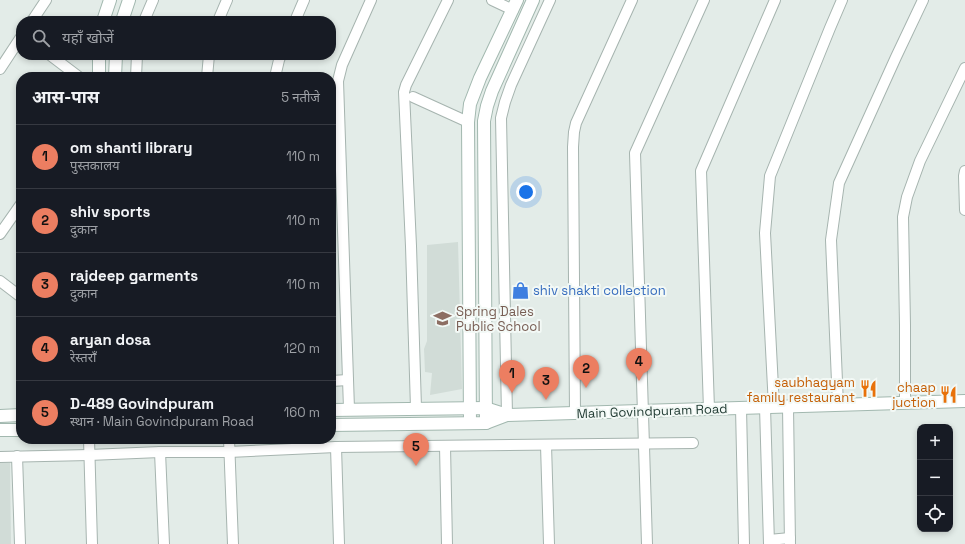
<!DOCTYPE html>
<html lang="hi">
<meta charset="utf-8">
<style>
:root{--surface:#171b24;--page:#20242c;--text:#f1f3f6;--muted:#9ea1a6;--line:#363941;--accent:#ec7e61}
body{margin:0;font-family:"Space Grotesk","Noto Sans Devanagari",sans-serif;background:var(--page);color:var(--text)}
.controls{position:absolute;right:12px;bottom:12px;display:grid;overflow:hidden;border-radius:8px;box-shadow:0 2px 6px #0003}
.controls button{width:36px;height:36px;display:grid;place-items:center;padding:0;border:0;border-bottom:1px solid var(--line);background:var(--surface);color:var(--text);font:20px sans-serif}
.you{position:absolute;left:526px;top:192px;width:14px;height:14px;margin:-10px;border:3px solid #fff;border-radius:50%;background:#1a73e8;box-shadow:0 0 0 6px #1a73e833}
.badge{display:grid;place-items:center;width:26px;height:26px;border-radius:50%;background:var(--accent);color:#111;font-size:13px;font-weight:700}
.pin{position:absolute;translate:-50% -33px;filter:drop-shadow(0 1px 2px #0008)}
.pin::after{content:'';position:absolute;top:21px;width:14px;height:12px;background:inherit;clip-path:polygon(0 0,100% 0,50% 100%)}
.list{margin:0;padding:0;list-style:none}
h2{display:flex;justify-content:space-between;align-items:center;height:52px;margin:0;padding:0 16px;font-size:17px}
h2 small{font-size:13px;font-weight:400;color:var(--muted)}
.list li{display:grid;grid-template-columns:26px 1fr auto;gap:12px;align-items:center;box-sizing:border-box;height:64px;padding:0 16px;border-top:1px solid var(--line)}
.list b{display:block;font-size:15px;white-space:nowrap}
.list p{margin:0;font-size:13px;white-space:nowrap;color:var(--muted)}
.list em{font-size:13px;font-style:normal;color:var(--muted)}
.icon{flex:none;width:22px;height:22px;fill:none;stroke:currentColor;stroke-width:2;stroke-linecap:round;stroke-linejoin:round}
.map{position:relative;flex:none;width:965px;height:544px;overflow:hidden}
.search{position:absolute;background:var(--surface);box-shadow:0 2px 6px #0003;left:16px;top:16px;width:320px;height:44px;display:flex;align-items:center;gap:10px;box-sizing:border-box;padding:0 14px;border-radius:16px;color:var(--muted);font-size:15px}
.panel{position:absolute;background:var(--surface);box-shadow:0 2px 6px #0003;left:16px;top:72px;width:320px;height:372px;border-radius:16px}
.map>svg:first-child{display:block}
.built{fill:#d1dcd7}
.lines{fill:none;stroke-linecap:round;stroke-linejoin:round}
.street-casing{stroke:#a6b4af;stroke-width:12}
.secondary-casing{stroke:#a2b8af;stroke-width:14}
.street{stroke:#fff;stroke-width:10}
.secondary{stroke:#fff;stroke-width:12}
.labels{text-anchor:middle;dominant-baseline:central;stroke-width:4;stroke-linejoin:round;paint-order:stroke}
.shop-label{font-size:13px;fill:#366cbe;stroke:#f3f9f6;text-anchor:start}
.education-label{font-size:13px;fill:#785e54;stroke:#f3f9f6;text-anchor:start}
.food-label{font-size:13px;fill:#c56008;stroke:#f3f9f6;text-anchor:end}
.street-label{font-size:13px;fill:#233d35;stroke:#f3f9f6}
</style>
<div class="map">
<svg width="965" height="544" viewBox="0 0 965 544">
<rect width="100%" height="100%" fill="#e3ece8"/>
<!-- built -->
<g class="built">
<polygon points="458,242 462,389 430,395 432,373 425,372 424,349 427,341 427,245"/>
<polygon points="0,463 10,463 11,544 0,544"/>
</g>
<g class="lines">
<defs>
<g id="street">
<polyline points="492,0 513,10"/>
<polyline points="32,21 46,0"/>
<polyline points="144,21 153,0"/>
<polyline points="218,21 227,0"/>
<polyline points="295,21 304,0"/>
<polyline points="50,55 79,77"/>
<polyline points="0,69 21,37"/>
<polyline points="136,77 137,55"/>
<polyline points="207,77 209,55"/>
<polyline points="275,77 279,60 281,55"/>
<polyline points="413,97 468,122"/>
<polyline points="965,171 964,176 965,210"/>
<polyline points="0,234 21,204"/>
<polyline points="0,281 21,297"/>
<polyline points="331,381 348,380"/>
<polyline points="905,403 905,325 903,217 907,197 920,161 965,68"/>
<polyline points="838,405 831,240 839,183 896,57 923,0"/>
<polyline points="765,407 769,544"/>
<polyline points="774,407 765,233 770,176 830,28 842,0"/>
<polyline points="788,407 790,544"/>
<polyline points="416,408 411,246 404,92 406,85 448,0"/>
<polyline points="741,408 744,544"/>
<polyline points="349,409 338,81 342,65 371,0"/>
<polyline points="709,409 701,171 775,0"/>
<polyline points="575,413 573,147 574,132 576,123 632,0"/>
<polyline points="507,415 501,118 505,102 511,85 550,0"/>
<polyline points="89,439 92,544"/>
<polyline points="229,439 233,544"/>
<polyline points="546,445 549,544"/>
<polyline points="445,446 447,544"/>
<polyline points="336,447 339,544"/>
<polyline points="160,452 164,544"/>
<polyline points="17,456 20,544"/>
<polyline points="0,457 89,455 160,452 229,452 336,447 693,443"/>
<polyline points="769,540 790,538"/>
<polyline points="647,544 635,153 704,0"/>
</g>
<g id="secondary">
<polyline points="103,21 110,0"/>
<polyline points="122,21 129,0"/>
<polyline points="99,77 99,55"/>
<polyline points="115,77 116,55"/>
<polyline points="331,410 485,408 507,415 965,401"/>
<polyline points="0,416 21,415"/>
<polyline points="470,423 468,122 470,104 480,78 517,0"/>
<polyline points="486,423 484,121 487,106 492,91 533,0"/>
<polyline points="331,425 486,423 507,415"/>
<polyline points="0,430 21,430"/>
</g>
</defs>
<!-- street casing -->
<use href="#street" class="street-casing"/>
<!-- secondary casing -->
<use href="#secondary" class="secondary-casing"/>
<!-- street -->
<use href="#street" class="street"/>
<!-- secondary -->
<use href="#secondary" class="secondary"/>
</g>
<!-- icons -->
<defs>
<symbol id="shop-bare" viewBox="-9 -9 18 18"><path d="M-5-2.5h2.3a2.7 3.5 0 0 1 5.4 0H5L5.5 6h-11ZM-1.5-2.5h3a1.5 2.3 0 0 0-3 0Z" fill="#3f7fe0" stroke="#f3f9f6" stroke-width="2.5" paint-order="stroke"/></symbol>
<symbol id="school-bare" viewBox="-9 -9 18 18"><path d="M0-5L7-2L0 1L-7-2ZM-4 1L0 2.5L4 1V4Q0 6-4 4Z" fill="#8d6e63" stroke="#f3f9f6" stroke-width="2.5" paint-order="stroke"/></symbol>
<symbol id="restaurant-bare" viewBox="-9 -9 18 18"><path d="M-5-6h1v4h1v-4h1v4h1v-4h1v5L-1.5 .5V6h-2V.5L-5-1ZM5-6V6H3V1.5H1.5Q1.5-4 5-6Z" fill="#e8710a" stroke="#f3f9f6" stroke-width="2.5" paint-order="stroke"/></symbol>
</defs>
<g fill-rule="evenodd">
<use href="#shop-bare" x="508" y="278" width="25" height="25"/>
<use href="#school-bare" x="430" y="306" width="25" height="25"/>
<use href="#restaurant-bare" x="856" y="376" width="25" height="25"/>
<use href="#restaurant-bare" x="936" y="382" width="25" height="25"/>
</g>
<g class="labels">
<!-- shop labels -->
<g class="shop-label">
<text x="533" y="290">shiv shakti collection</text>
</g>
<!-- education labels -->
<g class="education-label">
<text x="456" y="311">Spring Dales<tspan x="456" dy="15">Public School</tspan></text>
</g>
<!-- food labels -->
<g class="food-label">
<text x="855" y="382">saubhagyam<tspan x="855" dy="15">family restaurant</tspan></text>
<text x="936" y="387">chaap<tspan x="936" dy="15">juction</tspan></text>
</g>
<!-- street labels -->
<g class="street-label">
<text transform="translate(652 411) rotate(-2)">Main Govindpuram Road</text>
</g>
</g>
</svg>
<div class="controls">
<button>+</button>
<button>−</button>
<button><svg class="icon" aria-label="locate" viewBox="0 0 24 24"><circle cx="12" cy="12" r="6"/><path d="M12 2v4M12 18v4M2 12h4M18 12h4"/></svg></button>
</div>
<div class="you"></div>
<div class="pin badge" style="left:512px;top:393px">1</div>
<div class="pin badge" style="left:586px;top:388px">2</div>
<div class="pin badge" style="left:546px;top:400px">3</div>
<div class="pin badge" style="left:639px;top:381px">4</div>
<div class="pin badge" style="left:416px;top:466px">5</div>
<div class="search"><svg class="icon" aria-label="search" viewBox="0 0 24 24"><circle cx="10" cy="10" r="6"/><path d="M15 15l6 6"/></svg>यहाँ खोजें</div>
<section class="panel">
<h2>आस-पास<small>5 नतीजे</small></h2>
<ul class="list">
<li><span class="badge">1</span><div><b>om shanti library</b><p>पुस्तकालय</p></div><em>110 m</em></li>
<li><span class="badge">2</span><div><b>shiv sports</b><p>दुकान</p></div><em>110 m</em></li>
<li><span class="badge">3</span><div><b>rajdeep garments</b><p>दुकान</p></div><em>110 m</em></li>
<li><span class="badge">4</span><div><b>aryan dosa</b><p>रेस्तराँ</p></div><em>120 m</em></li>
<li><span class="badge">5</span><div><b>D-489 Govindpuram</b><p>स्थान · Main Govindpuram Road</p></div><em>160 m</em></li>
</ul>
</section>
</div>
